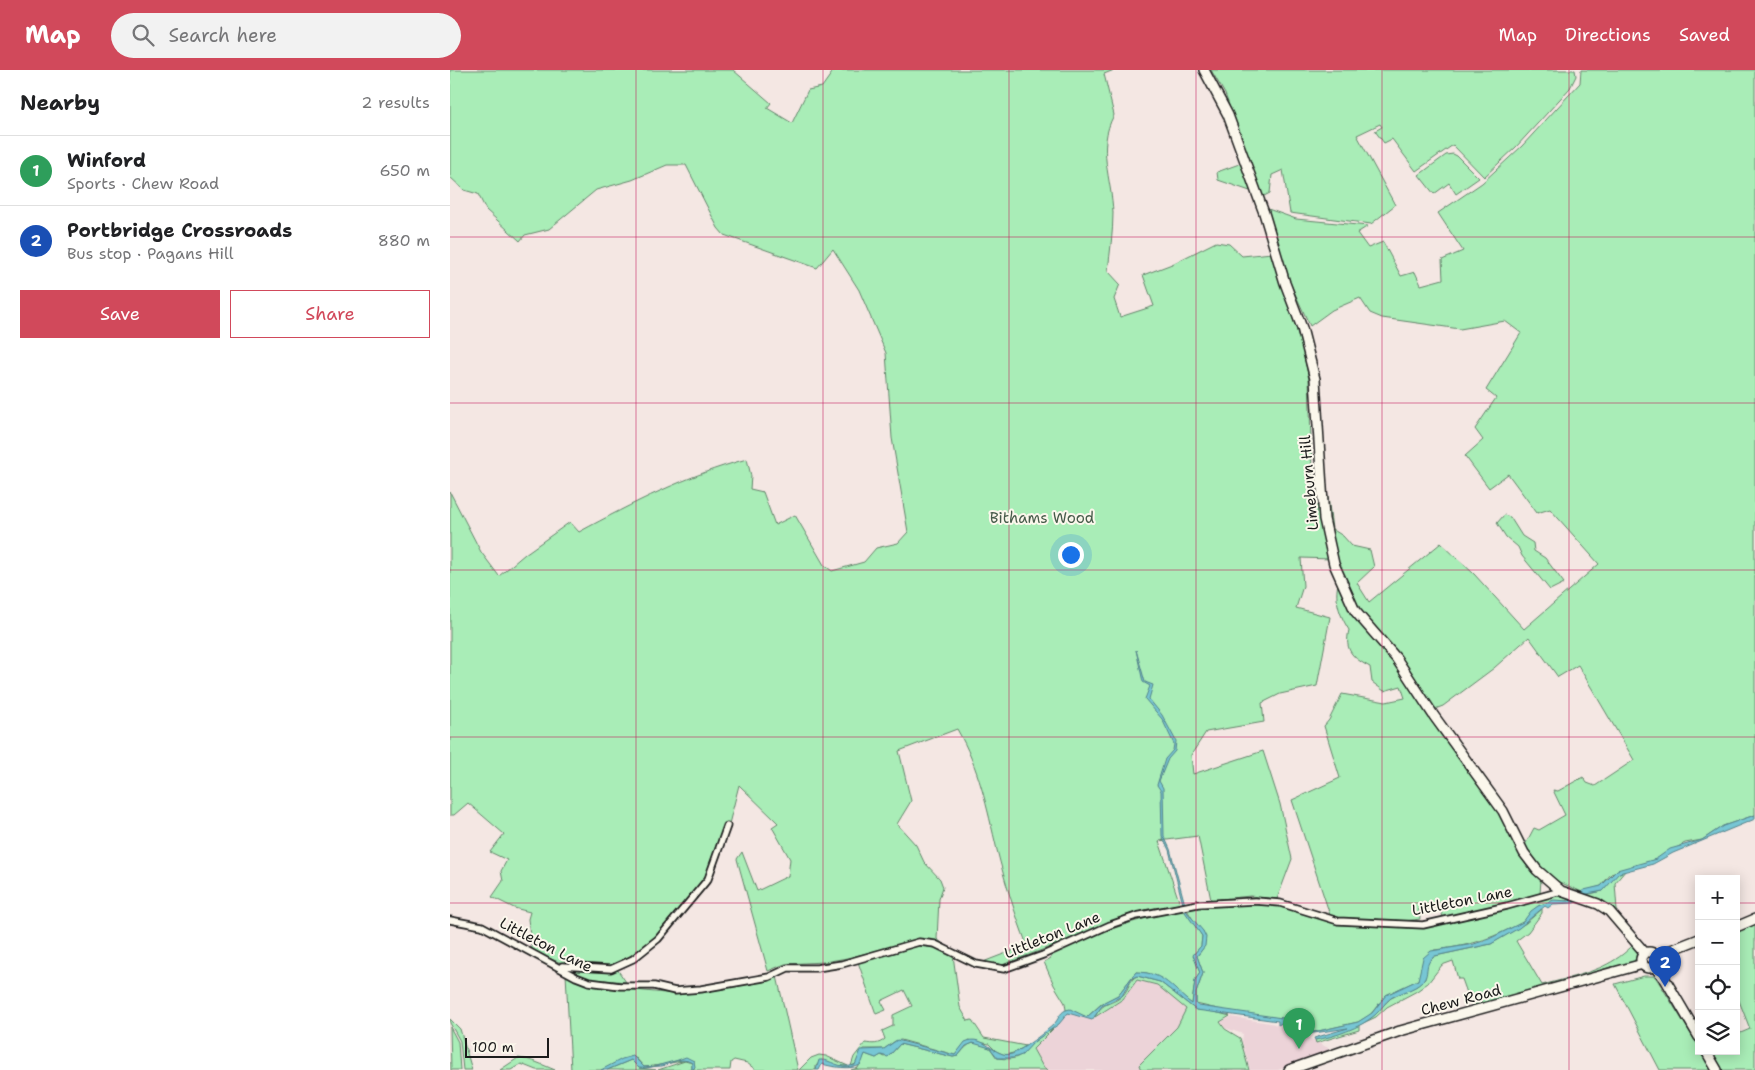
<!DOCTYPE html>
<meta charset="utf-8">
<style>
:root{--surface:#fff;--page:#f2f2f2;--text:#202124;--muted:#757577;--line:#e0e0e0;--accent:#d1495b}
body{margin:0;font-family:"Shantell Sans",sans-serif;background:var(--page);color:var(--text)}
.controls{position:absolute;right:15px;bottom:15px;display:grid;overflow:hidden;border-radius:0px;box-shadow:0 2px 12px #0003}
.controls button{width:45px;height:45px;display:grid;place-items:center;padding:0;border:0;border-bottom:1px solid var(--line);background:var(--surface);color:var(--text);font:25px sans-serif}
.scale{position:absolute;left:15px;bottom:12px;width:84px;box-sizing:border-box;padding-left:5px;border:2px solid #1c1c1c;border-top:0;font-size:14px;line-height:18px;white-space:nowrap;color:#1c1c1c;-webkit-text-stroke:4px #fbf7ec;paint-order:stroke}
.you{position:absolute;left:620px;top:484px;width:18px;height:18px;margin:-12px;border:4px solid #fff;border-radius:50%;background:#1a73e8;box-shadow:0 0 0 8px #1a73e833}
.badge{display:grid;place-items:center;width:32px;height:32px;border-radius:50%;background:var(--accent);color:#fff;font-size:16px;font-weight:700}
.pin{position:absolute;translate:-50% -41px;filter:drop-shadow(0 1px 2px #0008)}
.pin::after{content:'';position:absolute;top:26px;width:18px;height:15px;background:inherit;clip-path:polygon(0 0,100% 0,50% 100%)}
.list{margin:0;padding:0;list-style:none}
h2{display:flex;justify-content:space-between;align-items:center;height:65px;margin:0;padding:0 20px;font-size:21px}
h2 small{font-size:16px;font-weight:400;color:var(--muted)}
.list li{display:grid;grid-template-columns:32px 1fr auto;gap:15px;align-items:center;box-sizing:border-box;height:70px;padding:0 20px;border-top:1px solid var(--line)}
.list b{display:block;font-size:19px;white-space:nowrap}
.list p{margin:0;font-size:16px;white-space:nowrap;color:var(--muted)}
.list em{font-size:16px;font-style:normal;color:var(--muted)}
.actions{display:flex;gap:10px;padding:15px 20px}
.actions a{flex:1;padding:11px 0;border:1px solid var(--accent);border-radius:0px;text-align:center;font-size:18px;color:var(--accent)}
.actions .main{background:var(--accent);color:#fff}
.icon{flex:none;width:28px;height:28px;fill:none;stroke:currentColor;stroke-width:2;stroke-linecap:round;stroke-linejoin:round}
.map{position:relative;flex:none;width:1305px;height:1000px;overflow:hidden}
header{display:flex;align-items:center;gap:30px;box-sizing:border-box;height:70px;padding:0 25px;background:var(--accent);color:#fff}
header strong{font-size:24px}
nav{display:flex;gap:28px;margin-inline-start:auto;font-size:18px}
.search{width:350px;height:45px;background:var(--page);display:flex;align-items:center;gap:12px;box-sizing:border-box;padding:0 18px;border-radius:28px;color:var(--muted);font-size:19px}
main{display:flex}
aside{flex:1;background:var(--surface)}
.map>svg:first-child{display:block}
.built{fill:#ecd3d8}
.green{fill:#a9edb7;stroke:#62846a}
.water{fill:#77c6d4;stroke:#53828a}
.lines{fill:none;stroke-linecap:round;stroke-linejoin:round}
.street-casing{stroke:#1c1c1c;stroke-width:9}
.secondary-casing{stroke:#1c1c1c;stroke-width:12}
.street{stroke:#fbf7ec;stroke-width:5.5}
.secondary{stroke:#fbf7ec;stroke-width:9}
.grid{fill:none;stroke:#c2185b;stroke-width:1;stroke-opacity:0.55}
.labels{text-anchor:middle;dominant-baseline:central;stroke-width:4;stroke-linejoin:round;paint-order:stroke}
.street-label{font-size:15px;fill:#1c1c1c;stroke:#fbf7ec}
.park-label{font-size:15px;fill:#465b4a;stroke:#fbf7ec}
</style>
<header>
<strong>Map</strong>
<div class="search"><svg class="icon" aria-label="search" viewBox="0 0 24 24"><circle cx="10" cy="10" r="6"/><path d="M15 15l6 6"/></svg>Search here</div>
<nav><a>Map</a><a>Directions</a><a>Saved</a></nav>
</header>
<main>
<aside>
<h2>Nearby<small>2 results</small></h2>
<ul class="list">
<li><span class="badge" style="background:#2e9e5b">1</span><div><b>Winford</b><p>Sports · Chew Road</p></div><em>650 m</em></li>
<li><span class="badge" style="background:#1a4fb4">2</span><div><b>Portbridge Crossroads</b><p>Bus stop · Pagans Hill</p></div><em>880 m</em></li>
</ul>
<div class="actions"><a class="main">Save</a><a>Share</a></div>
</aside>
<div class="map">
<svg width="1305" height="1000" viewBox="0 0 1305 1000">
<rect width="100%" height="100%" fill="#f4e7e3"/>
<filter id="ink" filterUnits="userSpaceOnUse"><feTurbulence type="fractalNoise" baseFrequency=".02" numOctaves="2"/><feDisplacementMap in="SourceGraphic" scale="10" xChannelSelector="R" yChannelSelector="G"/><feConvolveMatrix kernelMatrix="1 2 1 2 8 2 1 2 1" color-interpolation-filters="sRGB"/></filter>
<g filter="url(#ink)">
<!-- built -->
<g class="built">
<polygon points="687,910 707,915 737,939 727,957 689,995 691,1000 598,1000 593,997 583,979 609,954 616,944 620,942 642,950 673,929"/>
<polygon points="781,947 820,953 842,959 882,980 828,1000 800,1000 792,971 793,964 775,958 771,952"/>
</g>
<!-- green -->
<g class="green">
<path d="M0,0h283l38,33 -4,5 25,15 16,-33 14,-3 12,-17h280l-10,4 10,41c-18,33 -2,64 -1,98 0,20 -3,39 -5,58l12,13 -6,15 6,18 34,-11 -11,-31 29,-11 44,-22 13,2 13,12 30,-3 31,97 6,30 4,120 15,-4 4,33 11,7 9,10 18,4 4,17 -17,16 12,19 72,-59 33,31 50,55 75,-65 -49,-55 -13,4 -29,-39 -19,14 -24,-32 18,-16 -8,-11 21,-31 -10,-8 35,-57 -16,-12 -45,8 -78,-11 -12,-5 -10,-15 -28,12 -22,16 -24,-52 -18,-65 28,10 72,7 -11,7 11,15 15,-6 18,34 14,-4 6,13 22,-6 -1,-19 21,-9 -25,-38 44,-30 40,-37 58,-63 1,-13h174v745l-32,11 -21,14 -17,3 -29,16 -45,15 -10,12 -19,6 -25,-11 -16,-12 -16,-24 9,-17 5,2 26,-15 -12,-25 5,1 25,-14 4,6 8,3 39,-26 -56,-95 -20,12 -29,-40 -35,31 -51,38 -8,3 -4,-4 -7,6 75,103 25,48 7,10 10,7 -1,15 -96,25 -5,-12 -20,2 1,10c-28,4 -64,8 -90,-4l-38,-115 48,-22 -16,-52 5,-6 13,-26 44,8 19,-4 -4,-12 -17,5 -12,-9 -2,-15c-17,-9 -26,-16 -21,-37 -12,-19 -16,-36 -8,-57l-10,-14 -30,-1 2,28 -7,22 34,9 -13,69 -37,8 -18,9 2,19 -58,10 -15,23 2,19 70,-23 17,53 12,55 -15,40 -27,-3 -39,4 -13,-64 -39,5 21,63 -32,5 -23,7 -75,31 -48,18 -19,-3 44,-17c-12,-31 -22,-63 -30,-95 -10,-42 -18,-83 -40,-121l-58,22 12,50 -14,23 19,21 8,17 16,17 3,8 -4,12 -2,40 5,4 -22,-3 -73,18 -23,4 -39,2 -17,7 -31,-112 5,-7 15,39 31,-15 2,-17 -18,-32 6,-4 -39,-38 -10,39h-4c-1,13 -12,41 -19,54 -15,28 -69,82 -100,89 -25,5 -52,-6 -74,-16l-4,-32 2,-7 -16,-4 -22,-11 11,-16 -2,-10 6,-11 -17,-8 14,-18 -36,-31 -14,12h-4v-323l31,60 18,24 26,-22 45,-32 9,10c54,-29 108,-57 168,-73l4,17 -1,13 13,3 12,33 20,-10 29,50 8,6 32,-9 12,-14 22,-5 10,-11 -16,-94 -6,-85 -27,-63 -26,-41 -16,19 -93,-33 -6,-7 -32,-63h-19l-35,15 -36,10 -47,39 -24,6 -5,6 -34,-31 -8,-16 -14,-4 -14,-13z"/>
<polygon points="761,0 1125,0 1126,6 1120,18 1066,77 1034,107 1003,75 966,101 942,69 934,73 925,61 932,57 930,54 907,65 945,135 921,154 840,143 833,100 822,105 820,123 812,127 775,24"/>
<polygon points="1003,84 1007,86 1029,108 1006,124 999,113 984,124 969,105 996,85"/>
<polygon points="792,93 803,122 768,110 767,102"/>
<polygon points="1054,445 1060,447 1072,466 1083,473 1084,481 1095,488 1114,513 1100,520 1072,486 1068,477 1056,467 1047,453"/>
<polygon points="1176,800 1165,813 1167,840 1165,841 1135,825 1153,821 1165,805"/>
<path d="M1110,823l13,4c-9,7 -22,4 -33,8 -9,5 -12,14 -19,18 -32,17 -52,23 -87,27l-16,30 -32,15 -16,20 -12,7 -44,10 -8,-2 -9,-8 -8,-3 -54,-6 -39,-9v-11l7,-20 -6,-17c8,-9 9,-13 6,-25l-5,-3 -12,-20 61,-5 34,1 58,20 89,3 92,-22z"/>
<path d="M734,839l18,27 -1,10 -7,8 6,19 -5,7 -3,24 -45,-31 -11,-1 -18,23 -17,9 -14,13 -21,-7 -1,-7 -11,-18 -10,-23 7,-4v-3c44,-22 85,-36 133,-46z"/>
<polygon points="1092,839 1092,843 1078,862 1066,871 1092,915 1115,909 1115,912 1022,937 1012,909 1008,909 1003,891 992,895 978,913 967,921 937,937 926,947 909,955 909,960 866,973 865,970 897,960 919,949 941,928 967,916 975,909 977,894 985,886 1041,874 1076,853"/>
<polygon points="1305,852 1305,1000 1210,1000 1165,914 1194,906 1205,906 1249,977 1249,981 1286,981 1286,965 1300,959 1286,923 1286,860"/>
<path d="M1184,874l4,10 -6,11 -22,2 -39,13 -2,-2c25,-7 46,-14 65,-34z"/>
<path d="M471,875l15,2 17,8 7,52 8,14 4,-1 12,18 42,8 -13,7 -8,2 -9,-4 -7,-7 -20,-4 -14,15 -54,-15 -6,1 -11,8h-20l-8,15 -5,2 3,-9 11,-14c8,1 13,2 20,-4l-3,-8 11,-5v-11l19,-9 -8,-16 -23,11 5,9 -10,4 -18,-52z"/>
<polygon points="116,899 159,902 167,899 176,912 135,908"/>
<path d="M116,904l48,14 61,6 102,-18 21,94h-42l-9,-7 -13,-3 -3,2 -1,8h-36v-9c-18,-1 -32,5 -50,6l-8,-9 -35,12h-30z"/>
<path d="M687,906l23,6 36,28 15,1 19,5 -10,6 5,7 15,9 9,32h-108l-2,-5 38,-38 9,-18 -29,-24 -20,-5 -14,19 -28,18c8,-17 17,-11 28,-22 6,-6 6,-15 14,-19z"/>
<polygon points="0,949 10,959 22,1000 13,1000 10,971 0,953"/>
<polygon points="0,957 8,972 10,1000 1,1000"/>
<path d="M604,958l-21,21 10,18 5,3h-197l7,-2 7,-14 11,4 5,-3 4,2 6,-3 9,-10 53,13 5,-1c12,-14 13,-16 32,-8l7,10c23,3 22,-2 37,-16 6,-6 14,-10 20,-14z"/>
<polygon points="369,985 376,986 398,996 385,996 371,990 366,996 366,1000 349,1000 361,988"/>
<path d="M68,988c13,1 25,7 37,12h-19l-15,-6 -10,6h-11z"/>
<polygon points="181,990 189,998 206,1000 157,1000"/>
<polygon points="235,991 242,993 242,1000 208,1000"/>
</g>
<!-- water -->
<g class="water">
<path d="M686,580l9,32 8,3 -4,14 13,16 14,26 -1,10 -7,8 -9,22 4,7 1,48 6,13 17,63 16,19 3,6 -1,9 -8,10 6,17 -7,20v11l3,2 90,13 8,3 9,8 8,2 44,-10 14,-9 14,-18 32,-15 5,-22 8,-7 43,-7 15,-5 34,-17 8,-11 7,-5 16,-6 14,1 16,-11 17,-4 16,-16 39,-11 14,-10 32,-9 21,-14 32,-11v4l-82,34 -20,11 -34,9 -16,18 -16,3 -13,9 -21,1 -5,4 -3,-2 -26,22 -28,16 -56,12c-13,9 -4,18 -13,26 -8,8 -21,10 -31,16 -6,4 -10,12 -16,17 -15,13 -41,22 -60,25l-1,-2 34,-10 -41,6 -25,-11 -4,2v-4l-82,-11 -36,-28 -23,-6 -5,2 -10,18 -20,10 -10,14 -24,-7 -9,11 -24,17 -13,14 -9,3h-15l-8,-10 -17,-5 -7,3 -8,10 -5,1 -53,-13 -12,13 -7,-2 -5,3 -11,-4c-2,4 -2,8 -5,11 -8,5 -28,2 -38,-1l-3,6h-3l3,-10c13,-1 19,10 36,5l6,-15 23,-1 13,-9 58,15 10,-13c19,-9 30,17 47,12 8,-3 35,-23 42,-30 5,-5 5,-11 12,-14l4,-1 17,8 17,-15 14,-7 18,-23c29,0 36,17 56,32l3,-24 5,-7 -7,-18 8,-9 1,-10 -17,-24 -16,-62 -7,-14 -1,-45 -4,-6 8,-26 8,-9 1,-6 -12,-25 -17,-20 5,-13 -7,-4z"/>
<path d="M183,986l11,11 18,-1 24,-9 8,4 1,6 -3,3v-7c-12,-9 -36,7 -53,5 -3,-2 -5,-6 -8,-8l-24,10h-6l21,-11z"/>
</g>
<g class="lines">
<defs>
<g id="street">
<polyline points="0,850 32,856 126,907 139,912 170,916 204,916 225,921 251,919 319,907 338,898 367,898 392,894 469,872 485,874 526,894 554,899 593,885 660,855 686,846 748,834 805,831 830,833 888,851 973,855 1057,836 1111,821"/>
<polyline points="112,896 161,899 183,889 208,869 258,809 277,756"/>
</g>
<g id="secondary">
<polyline points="754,0 778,45 814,143 835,213 852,258 865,309 874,449 884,494 905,541 946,588 984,646 1053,741 1074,783 1087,800 1111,821 1148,834 1159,841 1195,883"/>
<polyline points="1286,857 1305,849"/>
<circle cx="1199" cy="890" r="8"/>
<polyline points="1206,886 1249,869"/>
<polyline points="1204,896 1215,909 1249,967"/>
<polyline points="1256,981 1267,1000"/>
<polyline points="839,1000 950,961 1193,894"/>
</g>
</defs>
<!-- street casing -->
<use href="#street" class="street-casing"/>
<!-- secondary casing -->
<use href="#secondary" class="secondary-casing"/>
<!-- street -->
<use href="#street" class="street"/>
<!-- secondary -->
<use href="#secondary" class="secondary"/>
</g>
</g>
<!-- grid -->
<path class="grid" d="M186,0v1000M373,0v1000M559,0v1000M746,0v1000M932,0v1000M1119,0v1000M0,167h1305M0,333h1305M0,500h1305M0,667h1305M0,833h1249M1286,833h19"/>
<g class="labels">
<!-- street labels -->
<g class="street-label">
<text transform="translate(859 413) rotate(-95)">Limeburn Hill</text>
<text transform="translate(1012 831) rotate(-11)">Littleton Lane</text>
<text transform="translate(602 865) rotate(-22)">Littleton Lane</text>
<text transform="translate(96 875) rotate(27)">Littleton Lane</text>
<text transform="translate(1011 930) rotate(-15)">Chew Road</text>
</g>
<!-- park labels -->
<g class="park-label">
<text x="592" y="448">Bithams Wood</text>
</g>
</g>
</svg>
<div class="controls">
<button>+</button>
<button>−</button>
<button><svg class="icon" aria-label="locate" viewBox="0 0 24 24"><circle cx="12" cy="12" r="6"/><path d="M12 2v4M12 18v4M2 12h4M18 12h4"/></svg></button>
<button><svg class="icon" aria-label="layers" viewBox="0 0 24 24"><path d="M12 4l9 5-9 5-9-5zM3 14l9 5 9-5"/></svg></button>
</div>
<div class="scale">100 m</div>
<div class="you"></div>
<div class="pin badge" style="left:849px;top:979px;background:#2e9e5b">1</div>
<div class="pin badge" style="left:1215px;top:917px;background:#1a4fb4">2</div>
</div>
</main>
